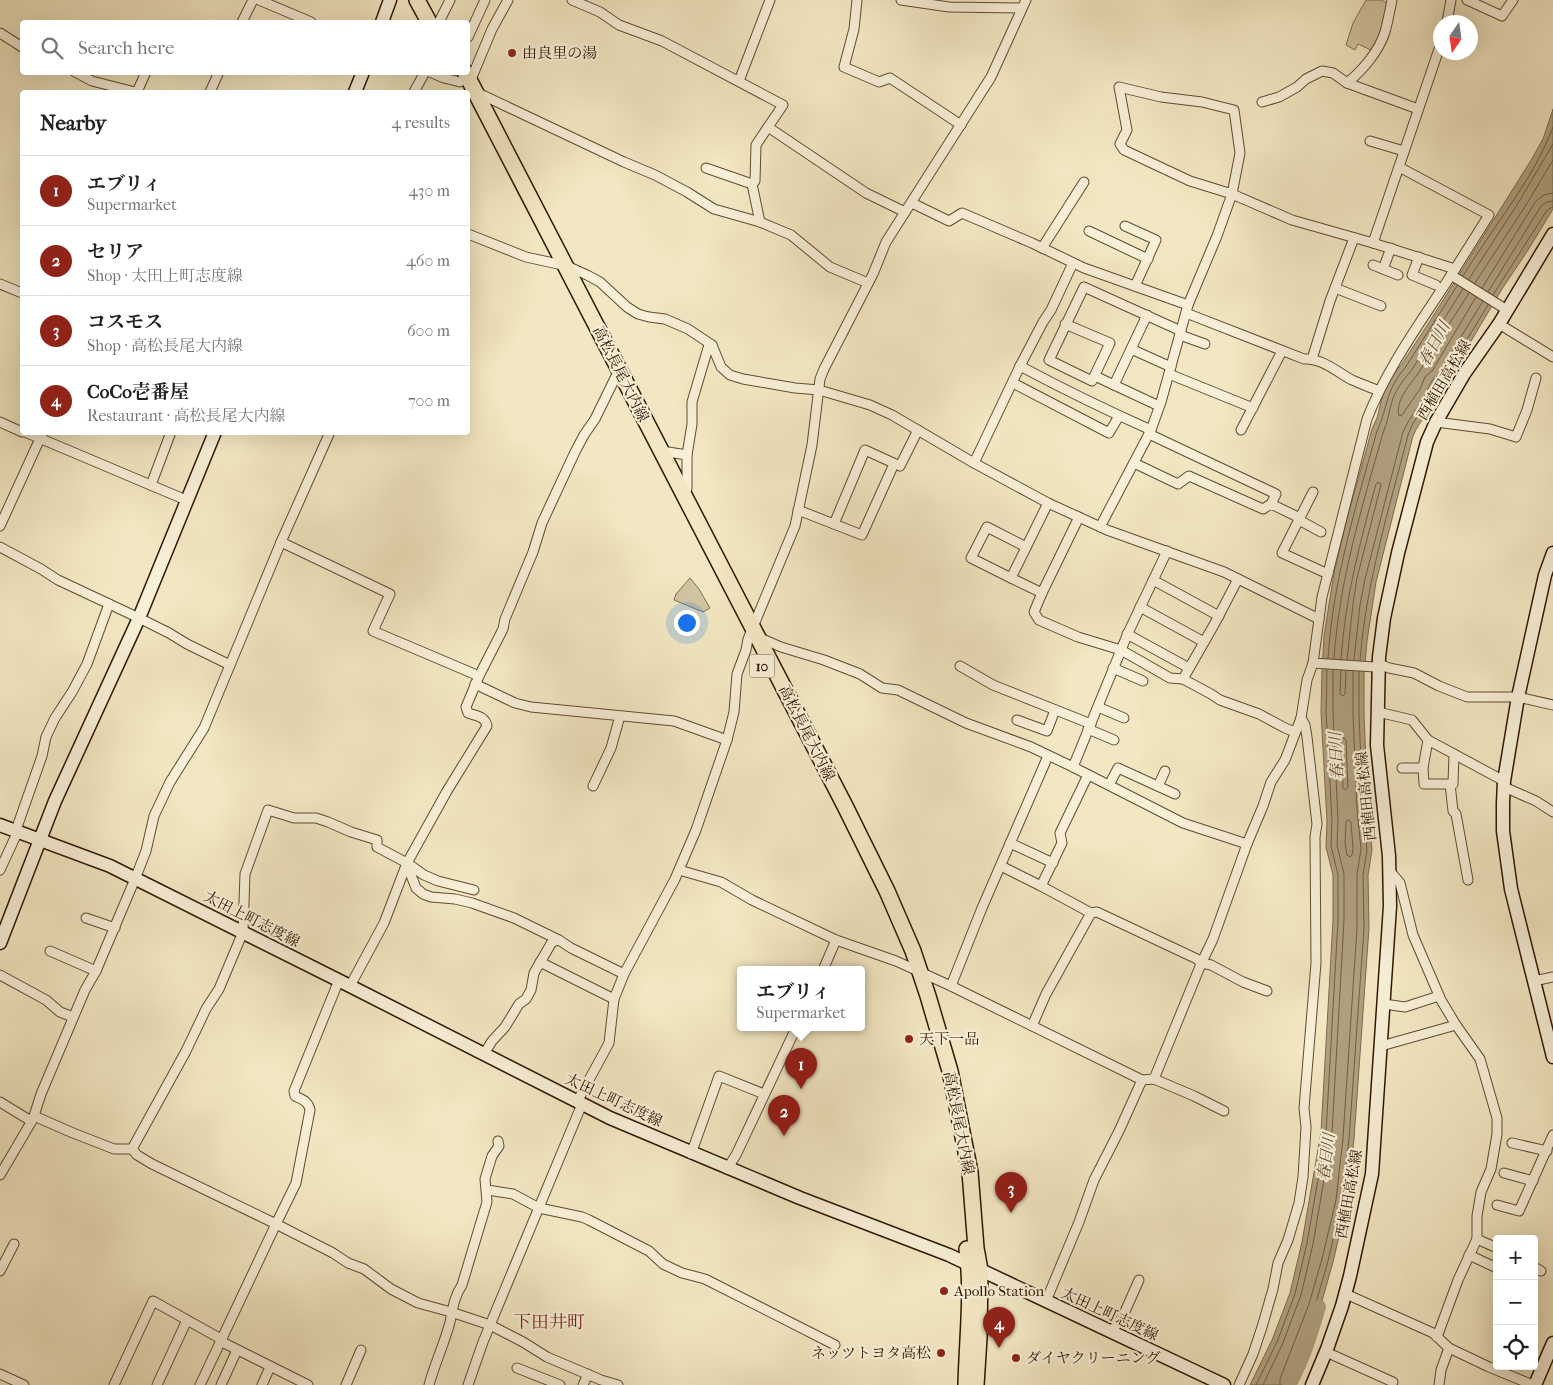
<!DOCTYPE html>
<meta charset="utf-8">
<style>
:root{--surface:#fff;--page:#f6f6f6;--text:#222;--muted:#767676;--line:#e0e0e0;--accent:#8f2418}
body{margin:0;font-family:"IM FELL French Canon","Noto Serif JP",serif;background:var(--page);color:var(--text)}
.controls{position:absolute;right:15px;bottom:15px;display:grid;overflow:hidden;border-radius:5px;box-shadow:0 5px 20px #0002}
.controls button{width:45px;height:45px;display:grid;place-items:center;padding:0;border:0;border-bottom:1px solid var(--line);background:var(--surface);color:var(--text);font:25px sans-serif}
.compass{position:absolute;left:1433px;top:15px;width:45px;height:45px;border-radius:50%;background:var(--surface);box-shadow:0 5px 20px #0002;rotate:193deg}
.you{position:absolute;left:686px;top:622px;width:18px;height:18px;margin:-12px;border:4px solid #fff;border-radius:50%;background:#1a73e8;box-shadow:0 0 0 8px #1a73e833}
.badge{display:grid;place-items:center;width:32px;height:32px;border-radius:50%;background:var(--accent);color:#fff;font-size:16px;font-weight:700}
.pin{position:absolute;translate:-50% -41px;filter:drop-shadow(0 1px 2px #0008)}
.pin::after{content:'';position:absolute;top:26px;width:18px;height:15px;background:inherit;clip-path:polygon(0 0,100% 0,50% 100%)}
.popup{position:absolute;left:737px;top:966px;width:128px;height:65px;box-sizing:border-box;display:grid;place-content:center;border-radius:5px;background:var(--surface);filter:drop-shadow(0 1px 4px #0005);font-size:16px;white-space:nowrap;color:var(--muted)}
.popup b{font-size:19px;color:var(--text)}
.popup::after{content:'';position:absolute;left:50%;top:100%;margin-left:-10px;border:10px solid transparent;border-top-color:var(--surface)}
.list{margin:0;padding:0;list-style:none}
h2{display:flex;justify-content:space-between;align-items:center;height:65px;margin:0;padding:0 20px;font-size:21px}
h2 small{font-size:16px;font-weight:400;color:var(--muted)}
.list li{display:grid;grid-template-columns:32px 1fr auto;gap:15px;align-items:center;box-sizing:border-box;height:70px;padding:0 20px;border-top:1px solid var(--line)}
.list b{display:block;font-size:19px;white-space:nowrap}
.list p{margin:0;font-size:16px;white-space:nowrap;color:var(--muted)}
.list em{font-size:16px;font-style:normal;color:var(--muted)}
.icon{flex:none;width:28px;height:28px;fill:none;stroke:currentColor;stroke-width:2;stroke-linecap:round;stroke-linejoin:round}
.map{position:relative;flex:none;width:1553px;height:1385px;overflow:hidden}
.search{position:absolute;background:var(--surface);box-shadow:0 5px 20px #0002;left:20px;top:20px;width:450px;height:55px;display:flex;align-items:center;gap:12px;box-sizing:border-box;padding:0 18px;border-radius:5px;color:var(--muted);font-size:19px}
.panel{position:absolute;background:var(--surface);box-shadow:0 5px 20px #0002;left:20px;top:90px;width:450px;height:345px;border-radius:5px}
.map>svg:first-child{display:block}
.green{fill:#d1c4a1;stroke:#806e50}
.water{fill:#b0a080;stroke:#7d694d}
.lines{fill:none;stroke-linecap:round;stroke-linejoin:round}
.shore{stroke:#705c40;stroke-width:1}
.river{stroke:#b0a080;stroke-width:14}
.street-casing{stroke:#604b30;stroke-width:11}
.secondary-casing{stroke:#301700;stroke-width:15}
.primary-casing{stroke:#301700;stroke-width:18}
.street{stroke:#f7efd7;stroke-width:9}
.secondary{stroke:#f7efd7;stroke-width:12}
.primary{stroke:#f2e7c2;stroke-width:15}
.poi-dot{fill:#8f2418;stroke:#f7efd7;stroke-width:2}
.labels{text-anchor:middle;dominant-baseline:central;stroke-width:4.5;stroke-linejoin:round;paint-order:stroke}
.shield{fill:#f7efd7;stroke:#6c5840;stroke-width:1}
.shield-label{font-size:14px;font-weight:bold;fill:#301700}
.poi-label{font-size:15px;fill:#301700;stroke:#f7efd7;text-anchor:start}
.street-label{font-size:15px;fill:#301700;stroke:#f7efd7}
.water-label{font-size:16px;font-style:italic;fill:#634e33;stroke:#f7efd7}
.quarter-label{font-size:18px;fill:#7a1f14;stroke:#f7efd7}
</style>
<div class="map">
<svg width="1553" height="1385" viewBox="0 0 1553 1385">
<rect width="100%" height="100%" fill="#f2e7c2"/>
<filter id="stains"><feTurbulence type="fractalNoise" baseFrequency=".004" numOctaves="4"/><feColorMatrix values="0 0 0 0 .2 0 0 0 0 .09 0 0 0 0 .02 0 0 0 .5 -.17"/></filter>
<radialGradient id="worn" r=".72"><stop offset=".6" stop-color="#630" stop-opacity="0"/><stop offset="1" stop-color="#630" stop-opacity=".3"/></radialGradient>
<!-- green -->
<g class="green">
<polygon points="1366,0 1381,0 1389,4 1378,44 1371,50 1358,44 1355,50 1346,45 1353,23"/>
<polygon points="690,578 699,589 710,608 703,612 674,600 676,594"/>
</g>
<!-- water -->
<path class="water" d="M1553,109v100l-25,41 -26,39 -59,99h-3c-5,18 -20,31 -27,48l-37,146 -9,59 -3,34v40l4,93 4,42 -4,25 1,53 -15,211 -7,63 -14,60 -13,46 -30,77h-40l22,-45 18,-47 12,-51 19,-110 12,-212v-45l-7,-28 1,-26 -6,-109 1,-40 2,-36 10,-63 13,-54 25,-90 5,-11 6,-24 11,-21 7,-8 27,-41 102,-162 13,-23z"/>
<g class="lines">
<!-- shore -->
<g class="shore">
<path d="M1463,276c29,-48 71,-97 90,-149"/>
<polyline points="1469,279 1520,200 1553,144"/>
<polyline points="1475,283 1526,205 1553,160"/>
<polyline points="1482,288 1536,201 1544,195 1553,193"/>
<polyline points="1488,292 1541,206 1547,202 1553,201"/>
<path d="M1469,293l-52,82c-8,11 -22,26 -18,41l3,-1 18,-26 5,-12 7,-6 44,-74"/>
<polyline points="1493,295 1547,210 1553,207"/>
<path d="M1328,658c5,-78 28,-152 49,-227 11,-24 9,-42 28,-63l52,-82"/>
<path d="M1334,659c5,-78 28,-152 49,-226 5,-11 6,-23 10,-35 4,-10 11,-19 18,-27l52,-82"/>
<path d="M1341,659c4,-60 19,-117 35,-175l3,-2 2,3 -24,93 -4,26 -6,56"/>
<path d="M1354,660l6,-55 5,-26 38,-147c6,-14 16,-25 23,-39 4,-7 4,-12 11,-17l46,-75"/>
<path d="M1360,660c6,-77 29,-151 48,-225l5,-12 20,-28 3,-9 5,-4 47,-77"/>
<polyline points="1341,670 1340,694 1343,696 1345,694 1346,671"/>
<polygon points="1344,738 1346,740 1348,787 1346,790 1343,788 1341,740"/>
<polygon points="1348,820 1351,822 1353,849 1352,855 1350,857 1347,855 1345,844 1346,822"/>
<polyline points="1256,1385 1277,1342 1295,1294 1307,1243 1326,1133 1338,920 1338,875 1331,846 1332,821 1326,711 1327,670"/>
<polyline points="1263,1385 1282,1345 1301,1295 1313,1244 1332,1133 1344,920 1344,874 1337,845 1338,821 1333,711 1333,670"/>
<polyline points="1280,1385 1280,1379 1309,1304 1322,1259 1336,1200 1343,1138 1357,928 1357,875 1361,849 1357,809 1353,715 1353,671"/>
<polyline points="1286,1385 1315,1306 1328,1261 1342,1201 1349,1139 1364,928 1363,875 1367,850 1363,808 1359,715 1359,672"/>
</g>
<!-- river -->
<path class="river" d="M1289,1385c14,-24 22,-52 30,-78"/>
<defs>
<g id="street">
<polyline points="259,0 311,22"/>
<polyline points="572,0 600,12 619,25 662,41 783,105 768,127 866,193 905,212"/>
<polyline points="857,0 854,29 844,67 879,82 890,78 961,125"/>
<polyline points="901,0 949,7 1021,8"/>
<polyline points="1467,0 1502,16 1513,0"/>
<polyline points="242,22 253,0"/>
<polyline points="439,22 450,0"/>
<polyline points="1447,22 1451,0"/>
<polyline points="0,33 22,47"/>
<polyline points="468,37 485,0"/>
<polyline points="75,72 92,81 135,92"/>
<polyline points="430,72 444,78 460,82"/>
<polyline points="739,81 770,0"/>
<polyline points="470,82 492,29 508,0"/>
<path d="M1347,83c16,-13 32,-32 38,-51 3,-11 5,-22 7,-32"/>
<polyline points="137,92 146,72"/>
<polyline points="210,92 219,72"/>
<polyline points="414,92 425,72"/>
<polyline points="476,92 624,162 655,175 687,192 714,209 760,222"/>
<polyline points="1262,102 1279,97 1297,87 1306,79 1322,71 1333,73 1347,83 1418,109"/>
<polyline points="768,127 756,145 755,181 752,184 760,222 791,235 830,267 868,283"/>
<polyline points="1370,141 1404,151"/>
<polyline points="1399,167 1489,215 1455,269"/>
<polyline points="706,168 752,184"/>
<polyline points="912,203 949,221 962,213 1032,243 1084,268 1188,305"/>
<polyline points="1125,226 1156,240 1135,286"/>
<polyline points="1089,231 1148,259"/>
<polyline points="468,234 526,257 567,266 587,275 600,282 627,307 638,314 649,317 665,319 688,329 712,345 721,367 730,375 743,379 795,388 819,390 870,405 892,415 974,463 1048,503 1107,530 1224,572 1319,619"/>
<polyline points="1373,243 1440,46"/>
<polyline points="1042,248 1084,182"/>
<polyline points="1391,248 1383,269 1398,275"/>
<polyline points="1419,257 1412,275 1436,285"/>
<polyline points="1373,265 1383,269"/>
<polyline points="1451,275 1507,310"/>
<polyline points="0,284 22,293"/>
<polyline points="1335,288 1381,306"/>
<path d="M1186,313l118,46c18,-1 33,13 48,21 9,4 18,7 27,11"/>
<polyline points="1065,324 1110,343 1092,381 1049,360 1084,287 1181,331"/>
<polyline points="1499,324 1553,357"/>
<polyline points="1180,335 1205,344"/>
<polyline points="1131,349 1171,367"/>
<polyline points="1312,359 1330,301 1354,238"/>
<polyline points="1020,366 1043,322 1051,310 1073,263"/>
<polyline points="1169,374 1253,408"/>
<polyline points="1095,376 1114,385 1147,315"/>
<polyline points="1013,383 1109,433 1119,416"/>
<polyline points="1114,385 1159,406"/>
<polyline points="0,422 22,432"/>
<polyline points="1436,422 1490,429 1516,437 1527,410 1536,378"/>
<polyline points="1241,430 1282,351"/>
<polyline points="25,432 186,500"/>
<polyline points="330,432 281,542 390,594 373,631 479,676"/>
<polyline points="1149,434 1276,494 1271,504"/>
<polyline points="662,453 668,452 687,455"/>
<path d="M974,463l46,-97c43,23 86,44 131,64"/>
<polyline points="1134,463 1178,484 1189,476 1263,509 1271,504 1300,518"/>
<polyline points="151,485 171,432"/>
<polyline points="682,492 687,489 687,455 692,424 692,402 708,348 712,345"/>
<polyline points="1313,492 1282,553 1328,574"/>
<polyline points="1048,503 1011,578 1042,593 1079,517"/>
<polyline points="798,510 862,535 894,464"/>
<polyline points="1299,520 1321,532"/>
<polyline points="834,524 865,450 900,466 918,430"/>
<polyline points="0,526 43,432"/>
<path d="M1100,527l51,-97 10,-28 27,-97 29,-69 15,-42 8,-41 -6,-43 -32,-8 -41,-5 -42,-10 8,43 -7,14 4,6 66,31 42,13 60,26 81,23 82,26c-31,49 -67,96 -88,150l-45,178 -9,66 62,4 4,-3 10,4 25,5 25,13 28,11h51l35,8"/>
<polyline points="0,547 41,569 58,580 139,618 169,633 187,644 230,665"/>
<polyline points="1011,578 971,558 987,527 1026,547"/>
<polyline points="1153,580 1219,616"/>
<polyline points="1042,593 1034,612 1039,620 1078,637 1121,650 1170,678 1183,679 1215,623 1238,579"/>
<polyline points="1140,607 1204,642"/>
<polyline points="1127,634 1189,668"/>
<polyline points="760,642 765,640 781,647 824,660 860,674 882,688 898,690 966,723 1031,747 1073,767 1183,823 1247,844"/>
<polyline points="960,666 993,685 1091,724"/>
<polyline points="1113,668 1143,681"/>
<polyline points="1183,679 1211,694 1220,700 1259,714 1285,728 1295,732"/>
<polyline points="475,684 515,703 531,707 674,721 727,740"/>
<polyline points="1098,707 1124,718"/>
<polyline points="1378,712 1412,720 1428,740 1423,768 1402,768"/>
<polyline points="1017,720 1047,731 1055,710"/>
<polyline points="1088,729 1114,740"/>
<polyline points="1428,740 1504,781"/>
<polyline points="1073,767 1128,633 1167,551"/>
<polyline points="1423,768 1424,784 1453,784 1454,754"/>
<polyline points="1450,784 1453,811 1456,814 1468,880"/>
<polyline points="1109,785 1118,768 1175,794"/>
<polyline points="593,786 611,748 620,716"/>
<polyline points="1158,786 1165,771"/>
<polyline points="1504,787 1536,801 1553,812"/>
<polyline points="16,830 42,756 46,737 55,718 72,692 87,664 109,604"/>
<polyline points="1010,843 1053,863"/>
<polyline points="1001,866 1041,886 1062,843 1060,833 1088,775"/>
<polyline points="0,870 18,831"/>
<polyline points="409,870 416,888 423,894 431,897 455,899 472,903 514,918 559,940 571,948 624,974"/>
<polyline points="679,870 721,882 752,900 836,940 896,961 951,986 1142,1080 1119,1131 1094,1180 1079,1222 1046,1301"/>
<polyline points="1389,870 1400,883 1413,935 1441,1000 1456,1025 1480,1059 1497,1118 1497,1134 1491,1169 1481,1192 1477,1216 1477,1239 1497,1248"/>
<polyline points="1091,913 1097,912 1197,959 1201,963 1211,965 1243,982 1267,991"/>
<polyline points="86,918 115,928"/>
<polyline points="50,951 96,971"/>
<polyline points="540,962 614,999"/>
<polyline points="823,970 836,940"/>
<polyline points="0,975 46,1000 60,1012 73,1017"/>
<polyline points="1534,981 1553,977"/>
<path d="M350,986l34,-63 23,-60 40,-72 40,-65c-2,-10 -11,-10 -19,-13l-2,-6 13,-31 24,-47 2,-10 28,-67 9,-29 33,-71 9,-17 11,-16 24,-49"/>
<polyline points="951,986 982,908 1048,756"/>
<polyline points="1384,1004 1405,1007 1439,996"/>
<polyline points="1032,1026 1046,994 1091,913 1041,886"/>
<polyline points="1381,1046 1456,1025"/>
<polyline points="484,1054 492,1041 505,1027 519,1004 526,999 531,990 534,973 552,942 559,940"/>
<polyline points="1154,1079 1194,1096 1224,1111"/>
<polyline points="1142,1080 1154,1079 1201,964 1213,939 1247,844 1263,806 1271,782 1285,760 1301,718 1307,680 1313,663"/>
<polyline points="0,1102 31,1121"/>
<polyline points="577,1102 609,1043 614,999 624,974 675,879 696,830 727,740 734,712 737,674 746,650 748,639 795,526 812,445 820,379 824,369 873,274 886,242 991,77 1026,0"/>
<path d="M34,1116l39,17 41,16h18l5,6 15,9 124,60 20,-41 14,-73c-2,-9 -7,-10 -15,-14l-1,-5 45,-111"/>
<polyline points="1512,1143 1547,1151"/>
<polyline points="132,1149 186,1051 206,1009 219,989 243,932 245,874 268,810 294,818 316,818 328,822 351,832 377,840 377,847 407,863 424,875 438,881 474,890"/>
<polyline points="691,1154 719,1076 764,1094"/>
<polyline points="727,1169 736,1155 796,1028"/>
<polyline points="1504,1173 1533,1181"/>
<polyline points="0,1175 33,1119 41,1094 85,990 96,971 135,879 146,851 154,816 170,782 204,728 281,542"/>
<polyline points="487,1190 513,1194 539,1208 582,1217 589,1220 649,1251 663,1264 682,1273 705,1279 835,1345"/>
<polyline points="1497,1205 1519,1211 1553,1135"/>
<polyline points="1469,1255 1497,1268"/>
<polyline points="1534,1267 1541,1271"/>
<polyline points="0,1271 14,1244"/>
<polyline points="1346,1294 1433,1333 1449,1348 1489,1367 1533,1385"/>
<polyline points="1111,1332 1123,1316 1139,1280"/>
<polyline points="1437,1337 1458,1280 1477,1239"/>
<polyline points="1326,1352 1393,1382"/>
<polyline points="517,1368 560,1385"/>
<polyline points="0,1374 24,1385"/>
<polyline points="114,1385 153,1301 221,1339 224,1343 308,1385"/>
<polyline points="157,1385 187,1320"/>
<polyline points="200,1385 276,1224 333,1253 348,1263 364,1269 391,1289 418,1303 451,1312 490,1325 523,1342 547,1357 601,1380 618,1385"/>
<polyline points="221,1385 237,1350"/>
<polyline points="262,1385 270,1367"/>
<polyline points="346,1385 361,1350"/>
<path d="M429,1385c6,-22 16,-43 21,-63 3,-14 4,-25 12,-37l25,-83 -2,-23 7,-23 7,-10 -1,-5"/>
<polyline points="468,1385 483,1342 582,1104"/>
<polyline points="583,1385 588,1374"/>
<polyline points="1239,1385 1253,1354 1262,1327 1273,1289 1278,1263 1288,1240 1299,1203 1303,1177 1306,1127 1304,1108 1316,963 1315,837 1317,824 1307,737 1305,725 1301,718"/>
<polyline points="1439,1385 1441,1370 1449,1348"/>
</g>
<g id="secondary">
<polyline points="382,22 390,0"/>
<polyline points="355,92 363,72"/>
<polyline points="1553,553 1545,575 1518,697 1504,781 1503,803 1503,831 1511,889 1553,1057"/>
<polyline points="0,825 110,866 350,986 610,1118 800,1198 949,1255 1224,1385"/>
<polyline points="0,943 55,801 139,618 215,432"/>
<polyline points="1312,1385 1327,1349 1342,1306 1350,1276 1372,1174 1390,906 1389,856 1377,745 1379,657 1384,618 1398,553 1427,442 1436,422 1464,374 1499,324 1553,234"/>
<polyline points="1535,1385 1553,1343"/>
</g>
<g id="primary">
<polyline points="417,0 429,22"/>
<polyline points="465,72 845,806 887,891 913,951 928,996 950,1071 970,1172 976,1248 980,1270 979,1338 976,1385"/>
<path d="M966,1385c1,-45 7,-92 1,-136"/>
</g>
</defs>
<!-- street casing -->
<use href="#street" class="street-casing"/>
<!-- secondary casing -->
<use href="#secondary" class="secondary-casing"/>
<!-- primary casing -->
<use href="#primary" class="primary-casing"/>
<!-- street -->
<use href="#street" class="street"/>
<!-- secondary -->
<use href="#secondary" class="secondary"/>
<!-- primary -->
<use href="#primary" class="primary"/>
</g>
<!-- markers -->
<g class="poi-dot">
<circle cx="512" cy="53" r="5"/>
<circle cx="909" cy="1039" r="5"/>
<circle cx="944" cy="1291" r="5"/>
<circle cx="941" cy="1353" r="5"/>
<circle cx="1016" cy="1358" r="5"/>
</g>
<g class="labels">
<!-- shield labels -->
<rect class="shield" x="749.5" y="654.5" width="25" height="23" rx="4"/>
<g class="shield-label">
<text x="762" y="666">10</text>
</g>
<!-- poi labels -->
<g class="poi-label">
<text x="522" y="53">由良里の湯</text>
<text x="919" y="1039">天下一品</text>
<text x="954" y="1291">Apollo Station</text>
<text x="931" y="1353" text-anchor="end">ネッツトヨタ高松</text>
<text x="1026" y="1358">ダイヤクリーニング</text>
</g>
<!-- street labels -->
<g class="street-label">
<text transform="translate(621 374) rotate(63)">高松長尾大内線</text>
<text transform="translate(1444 380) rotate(-59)">西植田高松線</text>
<text transform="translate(807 733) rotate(63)">高松長尾大内線</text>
<text transform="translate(1366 796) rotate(-96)">西植田高松線</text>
<text transform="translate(252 919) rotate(27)">太田上町志度線</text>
<text transform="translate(614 1100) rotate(25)">太田上町志度線</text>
<text transform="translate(959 1123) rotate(79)">高松長尾大内線</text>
<text transform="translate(1349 1194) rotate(-80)">西植田高松線</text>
<text transform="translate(1110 1314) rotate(25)">太田上町志度線</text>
</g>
<!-- water labels -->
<g class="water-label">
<text transform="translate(1434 344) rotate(-62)">春日川</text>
<text transform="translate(1336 756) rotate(-93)">春日川</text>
<text transform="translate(1326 1157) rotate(-83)">春日川</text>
</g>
<!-- quarter labels -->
<g class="quarter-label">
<text x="549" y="1322">下田井町</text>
</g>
</g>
<rect width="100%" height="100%" filter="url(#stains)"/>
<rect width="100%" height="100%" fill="url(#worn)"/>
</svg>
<div class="controls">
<button>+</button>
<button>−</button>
<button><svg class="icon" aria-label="locate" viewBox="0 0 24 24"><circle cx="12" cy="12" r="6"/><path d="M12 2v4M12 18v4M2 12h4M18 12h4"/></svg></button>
</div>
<svg class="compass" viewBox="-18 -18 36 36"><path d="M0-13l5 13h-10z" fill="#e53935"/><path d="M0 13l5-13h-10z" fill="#767676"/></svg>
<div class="you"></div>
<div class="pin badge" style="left:801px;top:1089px">1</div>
<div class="popup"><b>エブリィ</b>Supermarket</div>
<div class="pin badge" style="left:784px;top:1136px">2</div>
<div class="pin badge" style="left:1011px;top:1213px">3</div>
<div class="pin badge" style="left:999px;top:1348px">4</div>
<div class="search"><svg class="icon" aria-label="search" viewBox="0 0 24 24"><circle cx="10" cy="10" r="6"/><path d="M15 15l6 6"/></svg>Search here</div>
<section class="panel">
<h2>Nearby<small>4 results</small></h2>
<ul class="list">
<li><span class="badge">1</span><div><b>エブリィ</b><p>Supermarket</p></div><em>430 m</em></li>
<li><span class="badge">2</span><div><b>セリア</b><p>Shop · 太田上町志度線</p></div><em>460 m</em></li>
<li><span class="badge">3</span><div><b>コスモス</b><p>Shop · 高松長尾大内線</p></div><em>600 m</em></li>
<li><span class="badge">4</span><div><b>CoCo壱番屋</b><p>Restaurant · 高松長尾大内線</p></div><em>700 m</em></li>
</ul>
</section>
</div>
